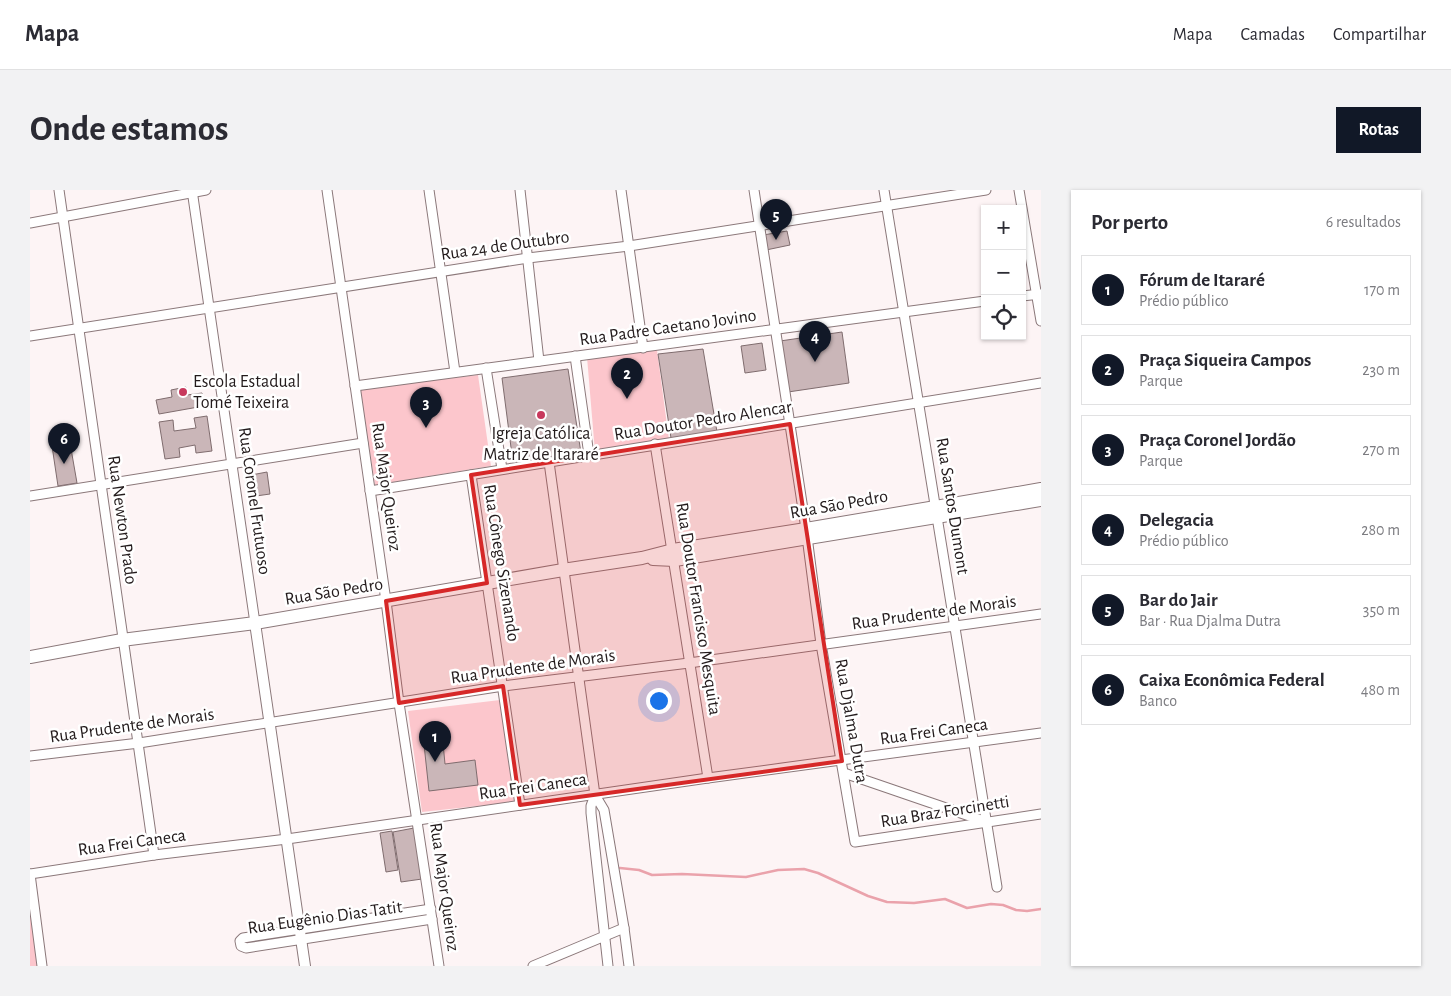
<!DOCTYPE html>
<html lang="pt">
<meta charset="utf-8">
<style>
:root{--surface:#fff;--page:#f2f2f3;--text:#2b2b33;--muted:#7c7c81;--line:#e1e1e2;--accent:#111827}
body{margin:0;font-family:"Alegreya Sans",sans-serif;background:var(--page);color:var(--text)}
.controls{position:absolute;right:15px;top:15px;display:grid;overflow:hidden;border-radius:0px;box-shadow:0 1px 4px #0004}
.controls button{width:45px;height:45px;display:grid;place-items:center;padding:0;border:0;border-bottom:1px solid var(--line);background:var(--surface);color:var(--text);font:25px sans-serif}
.you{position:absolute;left:628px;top:510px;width:18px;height:18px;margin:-12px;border:4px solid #fff;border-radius:50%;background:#1a73e8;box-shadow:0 0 0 8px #1a73e833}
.badge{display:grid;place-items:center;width:32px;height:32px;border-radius:50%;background:var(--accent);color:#fff;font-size:16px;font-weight:700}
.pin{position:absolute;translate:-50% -41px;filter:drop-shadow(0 1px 2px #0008)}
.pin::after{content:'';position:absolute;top:26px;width:18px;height:15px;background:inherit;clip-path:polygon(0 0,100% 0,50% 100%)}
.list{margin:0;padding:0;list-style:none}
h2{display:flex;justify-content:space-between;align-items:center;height:65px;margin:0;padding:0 20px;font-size:21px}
h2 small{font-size:16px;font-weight:400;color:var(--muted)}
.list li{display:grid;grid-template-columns:32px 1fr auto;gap:15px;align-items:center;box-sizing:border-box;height:70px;margin:0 10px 10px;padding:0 10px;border:1px solid var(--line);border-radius:0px}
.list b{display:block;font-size:19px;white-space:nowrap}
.list p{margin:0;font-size:16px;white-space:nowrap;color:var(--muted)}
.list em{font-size:16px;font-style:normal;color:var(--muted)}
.icon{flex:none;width:28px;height:28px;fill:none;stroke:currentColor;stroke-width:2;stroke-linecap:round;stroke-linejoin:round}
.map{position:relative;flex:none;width:1011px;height:776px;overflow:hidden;border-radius:0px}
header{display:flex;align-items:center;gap:30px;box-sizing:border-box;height:70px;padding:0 25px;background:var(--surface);border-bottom:1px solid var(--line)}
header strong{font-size:24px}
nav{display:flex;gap:28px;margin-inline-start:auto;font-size:18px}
.intro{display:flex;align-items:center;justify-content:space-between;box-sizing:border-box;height:120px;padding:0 30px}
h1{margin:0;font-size:35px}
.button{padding:12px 22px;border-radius:0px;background:var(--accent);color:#fff;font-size:18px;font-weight:700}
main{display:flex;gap:30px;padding:0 30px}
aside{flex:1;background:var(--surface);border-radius:0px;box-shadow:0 1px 4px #0004}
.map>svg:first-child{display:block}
.green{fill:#fcc6cc}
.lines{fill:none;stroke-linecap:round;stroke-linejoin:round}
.stream{stroke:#eaa2ab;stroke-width:2.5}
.building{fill:#cab6b8;stroke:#7f6c6e}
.minor-casing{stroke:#8b787a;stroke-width:11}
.tertiary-casing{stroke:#8b787a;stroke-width:12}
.secondary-casing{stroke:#8b787a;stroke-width:14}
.minor{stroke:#fff;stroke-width:9}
.tertiary{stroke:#fff;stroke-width:10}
.secondary{stroke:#fff;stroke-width:12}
.marked{fill:#d62828;fill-opacity:0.2;stroke:#d62828;stroke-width:4;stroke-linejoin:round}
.poi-dot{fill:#c8395d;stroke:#fff;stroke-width:2}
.labels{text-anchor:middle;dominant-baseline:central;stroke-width:5;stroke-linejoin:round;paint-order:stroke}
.street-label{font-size:18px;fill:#231b1c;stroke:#fff}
.poi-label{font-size:18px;fill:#231b1c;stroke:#fff;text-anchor:start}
</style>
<header>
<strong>Mapa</strong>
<nav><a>Mapa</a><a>Camadas</a><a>Compartilhar</a></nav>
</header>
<div class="intro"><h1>Onde estamos</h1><a class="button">Rotas</a></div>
<main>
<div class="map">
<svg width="1011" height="776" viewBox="0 0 1011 776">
<rect width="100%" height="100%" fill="#fdf4f5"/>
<!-- green -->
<g class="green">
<polygon points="627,160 639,250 565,262 557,167"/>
<polygon points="448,185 461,276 345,295 330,199"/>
<polygon points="470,510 484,612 392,622 378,521"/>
<polygon points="0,709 10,776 0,776"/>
</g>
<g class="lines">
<!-- stream -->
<polyline class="stream" points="590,678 609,680 622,685 652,684 716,687 748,680 774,679 788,683 838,706 857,712 884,713 915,709 937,718 961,714 973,715 986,720 997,721 1011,719"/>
</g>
<!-- building -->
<g class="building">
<polygon points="757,41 760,55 736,60 733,45"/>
<polygon points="812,142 819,193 758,202 750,151"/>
<polygon points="732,153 736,180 715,183 711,156"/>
<polygon points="673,159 687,242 641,248 628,164"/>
<polygon points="538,179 551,263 483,273 472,188"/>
<polygon points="156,197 157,205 172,203 174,216 129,224 126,210 142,207 141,200"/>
<polygon points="177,226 182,261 166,263 165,255 149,258 150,267 135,269 129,232 143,230 144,241 166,238 164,228"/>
<polygon points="40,253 47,293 28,296 22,256"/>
<polygon points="237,282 240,304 219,307 216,286"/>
<polygon points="412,543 415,574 445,570 448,595 399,601 393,545"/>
<polygon points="384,638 392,689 371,692 363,642"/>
<polygon points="362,641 368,680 356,682 350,643"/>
</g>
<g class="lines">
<defs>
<g id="minor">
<polyline points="29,0 124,665"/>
<polyline points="162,0 225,433"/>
<polyline points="297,0 356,411 369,513 409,776"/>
<polyline points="399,0 425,182"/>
<polyline points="490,0 509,171"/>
<polyline points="591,0 613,158"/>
<polyline points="724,0 776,339 791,454 825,652 1011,624"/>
<polyline points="854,0 967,697"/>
<polyline points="989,0 1011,131"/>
<polyline points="0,33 176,0"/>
<polyline points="992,106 1011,104"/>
<polyline points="0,146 498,68 599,56 956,0"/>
<polyline points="545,166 559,265"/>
<polyline points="456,178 472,279"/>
<polyline points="325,196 955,111"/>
<polyline points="625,254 678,588"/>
<polyline points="519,272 565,605 561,616 561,623 578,776"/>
<polyline points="441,285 490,615"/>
<polyline points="340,301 1011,193"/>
<polyline points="0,306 333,253"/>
<polyline points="0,566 109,553 473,496 659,473 1011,424"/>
<polyline points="814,583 954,631"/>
<polyline points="565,605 574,620 594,738 599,776"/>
<polyline points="0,684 124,665 257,649 678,588 1011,543"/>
<polyline points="0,684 12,776"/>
<polyline points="401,719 213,748 210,751 211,756 216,758 402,729"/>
<polyline points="503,776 594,738"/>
</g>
<polyline id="tertiary" points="225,433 275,776"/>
<g id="secondary">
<polyline points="623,369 645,370 1011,310"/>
<polyline points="0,467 92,450 225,433 533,380 612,368 643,360 776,339 1011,299"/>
</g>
</defs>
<!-- minor casing -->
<use href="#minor" class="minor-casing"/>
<!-- tertiary casing -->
<use href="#tertiary" class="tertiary-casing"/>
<!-- secondary casing -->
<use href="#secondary" class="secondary-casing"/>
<!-- minor -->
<use href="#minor" class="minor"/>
<!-- tertiary -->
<use href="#tertiary" class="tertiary"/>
<!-- secondary -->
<use href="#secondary" class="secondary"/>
</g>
<!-- marked area -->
<path class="marked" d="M760,234l52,337 -322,44 -17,-119 -104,17 -13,-102 101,-18 -16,-108z"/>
<!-- markers -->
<g class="poi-dot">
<circle cx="153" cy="202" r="5"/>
<circle cx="511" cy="225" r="5"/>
</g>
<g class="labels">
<!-- street labels -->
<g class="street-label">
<text transform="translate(475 56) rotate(-8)">Rua 24 de Outubro</text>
<text transform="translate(638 138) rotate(-8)">Rua Padre Caetano Jovino</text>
<text transform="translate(673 231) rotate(-9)">Rua Doutor Pedro Alencar</text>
<text transform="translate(356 297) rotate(82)">Rua Major Queiroz</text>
<text transform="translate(224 311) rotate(82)">Rua Coronel Frutuoso</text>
<text transform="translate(809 315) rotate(-10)">Rua São Pedro</text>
<text transform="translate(922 316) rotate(81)">Rua Santos Dumont</text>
<text transform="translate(92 330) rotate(82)">Rua Newton Prado</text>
<text transform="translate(471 373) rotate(81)">Rua Cônego Sizenando</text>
<text transform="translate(304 402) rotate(-9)">Rua São Pedro</text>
<text transform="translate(668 419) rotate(81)">Rua Doutor Francisco Mesquita</text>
<text transform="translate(904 423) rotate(-8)">Rua Prudente de Morais</text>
<text transform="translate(503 477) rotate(-8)">Rua Prudente de Morais</text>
<text transform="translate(821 531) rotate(80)">Rua Djalma Dutra</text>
<text transform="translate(102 536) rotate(-8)">Rua Prudente de Morais</text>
<text transform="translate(904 542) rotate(-8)">Rua Frei Caneca</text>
<text transform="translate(503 597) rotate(-8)">Rua Frei Caneca</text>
<text transform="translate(915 622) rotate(-9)">Rua Braz Forcinetti</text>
<text transform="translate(102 653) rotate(-8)">Rua Frei Caneca</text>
<text transform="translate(414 697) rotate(82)">Rua Major Queiroz</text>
<text transform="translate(295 728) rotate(-8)">Rua Eugênio Dias Tatit</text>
</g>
<!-- poi labels -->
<g class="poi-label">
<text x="163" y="192">Escola Estadual<tspan x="163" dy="21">Tomé Teixeira</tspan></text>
<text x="511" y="244" text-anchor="middle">Igreja Católica<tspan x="511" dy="21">Matriz de Itararé</tspan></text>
</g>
</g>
</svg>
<div class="controls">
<button>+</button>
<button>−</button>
<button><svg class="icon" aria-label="locate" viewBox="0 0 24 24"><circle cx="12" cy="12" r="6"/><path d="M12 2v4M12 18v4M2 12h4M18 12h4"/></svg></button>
</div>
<div class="you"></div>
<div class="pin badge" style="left:405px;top:572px">1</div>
<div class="pin badge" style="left:597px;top:209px">2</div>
<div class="pin badge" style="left:396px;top:238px">3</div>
<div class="pin badge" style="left:785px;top:172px">4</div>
<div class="pin badge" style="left:746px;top:50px">5</div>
<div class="pin badge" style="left:34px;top:274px">6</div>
</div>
<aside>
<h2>Por perto<small>6 resultados</small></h2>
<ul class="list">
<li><span class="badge">1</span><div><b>Fórum de Itararé</b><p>Prédio público</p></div><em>170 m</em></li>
<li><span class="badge">2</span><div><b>Praça Siqueira Campos</b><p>Parque</p></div><em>230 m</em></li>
<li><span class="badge">3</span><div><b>Praça Coronel Jordão</b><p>Parque</p></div><em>270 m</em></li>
<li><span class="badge">4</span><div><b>Delegacia</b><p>Prédio público</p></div><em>280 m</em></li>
<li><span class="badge">5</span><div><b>Bar do Jair</b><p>Bar · Rua Djalma Dutra</p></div><em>350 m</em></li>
<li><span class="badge">6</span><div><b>Caixa Econômica Federal</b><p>Banco</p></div><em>480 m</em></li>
</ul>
</aside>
</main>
